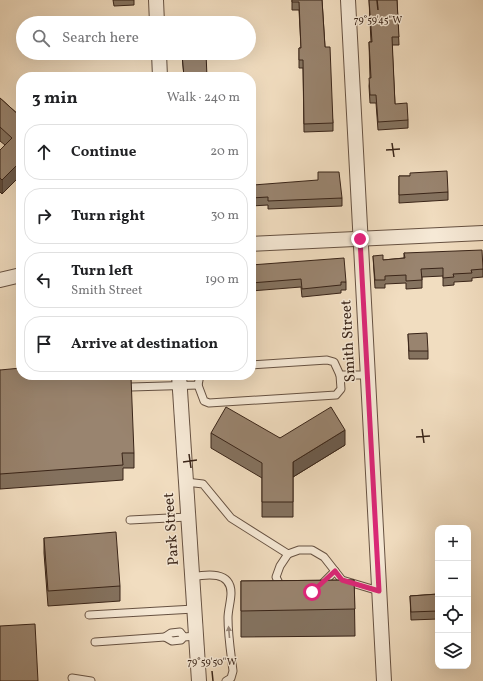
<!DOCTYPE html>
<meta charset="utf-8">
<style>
:root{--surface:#fff;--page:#f6f6f6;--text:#202124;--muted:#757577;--line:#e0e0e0}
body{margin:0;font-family:Vollkorn,serif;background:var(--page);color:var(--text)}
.controls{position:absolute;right:12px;bottom:12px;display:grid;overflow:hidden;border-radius:8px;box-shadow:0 4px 16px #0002}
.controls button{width:36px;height:36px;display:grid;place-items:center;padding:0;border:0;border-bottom:1px solid var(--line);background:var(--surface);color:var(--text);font:20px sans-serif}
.stop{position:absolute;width:12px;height:12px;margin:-9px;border:3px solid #db2777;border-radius:50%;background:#fff}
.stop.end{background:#db2777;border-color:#fff;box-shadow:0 1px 4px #0008}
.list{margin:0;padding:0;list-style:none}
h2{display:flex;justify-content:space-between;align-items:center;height:52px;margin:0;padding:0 16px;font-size:17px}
h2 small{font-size:13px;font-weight:400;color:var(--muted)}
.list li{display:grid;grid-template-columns:26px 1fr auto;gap:12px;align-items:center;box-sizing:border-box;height:56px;margin:0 8px 8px;padding:0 8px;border:1px solid var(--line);border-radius:16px}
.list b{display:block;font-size:15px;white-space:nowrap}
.list p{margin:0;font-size:13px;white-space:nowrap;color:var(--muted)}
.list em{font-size:13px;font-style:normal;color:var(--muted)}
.icon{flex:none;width:22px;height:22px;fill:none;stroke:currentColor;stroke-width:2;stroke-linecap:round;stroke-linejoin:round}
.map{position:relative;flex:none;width:483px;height:681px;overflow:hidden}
.search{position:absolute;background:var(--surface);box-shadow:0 4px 16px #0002;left:16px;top:16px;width:240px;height:44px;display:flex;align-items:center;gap:10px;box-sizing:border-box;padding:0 14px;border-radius:22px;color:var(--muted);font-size:15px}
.panel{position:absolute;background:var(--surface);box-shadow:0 4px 16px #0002;left:16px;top:72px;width:240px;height:308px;border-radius:16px}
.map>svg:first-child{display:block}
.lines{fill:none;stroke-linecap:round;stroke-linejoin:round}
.lane-casing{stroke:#675242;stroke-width:9}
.street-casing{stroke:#675242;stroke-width:16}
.lane{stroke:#f6e9d6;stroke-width:7}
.street{stroke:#f6e9d6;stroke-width:14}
.wall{fill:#84725f;stroke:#392418}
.shaded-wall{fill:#6b5c4e;stroke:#392418}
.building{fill:#99846f;stroke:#392418}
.oneway{fill:#988677}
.route{stroke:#db2777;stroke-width:5}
.ticks{fill:none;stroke:#392418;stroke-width:1.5}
.labels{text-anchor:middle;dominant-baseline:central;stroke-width:3;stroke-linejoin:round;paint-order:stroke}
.street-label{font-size:15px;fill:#392418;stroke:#f6e9d6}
.ticks-label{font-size:10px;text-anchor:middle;fill:#392418;stroke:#f6e9d6;stroke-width:3;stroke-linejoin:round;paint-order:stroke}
</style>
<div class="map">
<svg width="483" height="681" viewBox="0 0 483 681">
<rect width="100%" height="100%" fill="#f1ddc0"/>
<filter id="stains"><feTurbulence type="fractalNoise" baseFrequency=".005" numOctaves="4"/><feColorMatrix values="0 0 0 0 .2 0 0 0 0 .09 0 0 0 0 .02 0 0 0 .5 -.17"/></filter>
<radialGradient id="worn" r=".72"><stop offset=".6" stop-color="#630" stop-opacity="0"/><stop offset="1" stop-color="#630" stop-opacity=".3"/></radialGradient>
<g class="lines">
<defs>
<g id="lane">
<polyline points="251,365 327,360 334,362 340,375 367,375"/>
<polyline points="198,385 204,401 209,403 336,395 341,389 340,375"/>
<polyline points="131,387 198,385 200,375"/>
<polyline points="186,482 203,484 231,518 288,554 299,550 312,550 324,557 342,580 379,591"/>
<polyline points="130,520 188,517"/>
<path d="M192,577c15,-3 39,-6 39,16 0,8 -3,17 -3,25 0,18 3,36 5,53l-2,7 -5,3"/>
<polyline points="321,585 335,571"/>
<polyline points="282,589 276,577 280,566 288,554"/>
<polyline points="89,615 194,609"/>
<polyline points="184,637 180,632 171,633 165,637 172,641 181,640 184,637 196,636"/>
<polyline points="95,642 165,637"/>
<polyline points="72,678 91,681"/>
</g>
<g id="street">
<polyline points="156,0 157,23"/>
<polyline points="348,0 384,681"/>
<polyline points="159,53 160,77"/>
<polyline points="251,244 483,233"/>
<polyline points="0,280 21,275"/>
<polyline points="179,375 199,681"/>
</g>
</defs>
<!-- lane casing -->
<use href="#lane" class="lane-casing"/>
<!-- street casing -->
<use href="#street" class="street-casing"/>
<!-- lane -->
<use href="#lane" class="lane"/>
<!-- street -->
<use href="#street" class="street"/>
</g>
<!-- wall -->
<g class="wall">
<polygon points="113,0 134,0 134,5 114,6"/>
<polygon points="292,0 322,0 325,47 333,123 333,131 304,132 303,68 299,68 299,48 301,48 299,10 292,10"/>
<polygon points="369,0 397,0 399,45 392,45 395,104 408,120 408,128 378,130 376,103 370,103 369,86 370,78 369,42 371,42"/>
<polygon points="182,54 207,77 184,77"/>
<polygon points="0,98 21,117 2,194 0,192 0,150 5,145 0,141"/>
<polygon points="399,176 410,176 448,192 448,200 399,203"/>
<polygon points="251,180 253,185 342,198 342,206 268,209 268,205 251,206"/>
<polygon points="404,253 483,269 483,277 472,278 472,281 454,282 454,285 443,286 443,276 422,277 422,288 406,289 406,283 385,284 385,288 375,288 373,256 383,260 404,258"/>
<polygon points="251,265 346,282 346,290 341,290 341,293 302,297 301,287 251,291"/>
<polygon points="408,334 428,351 428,359 409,359"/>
<polygon points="0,370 134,453 134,468 123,468 123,480 0,489"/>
<polygon points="211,433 280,438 345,445 293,477 293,517 262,517 262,478 211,448"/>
<polygon points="44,538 120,586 120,601 48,606 44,553"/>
<polygon points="354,580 355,636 241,637 241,581"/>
<polygon points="438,594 438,619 411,620 410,596"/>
</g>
<!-- shaded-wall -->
<g class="shaded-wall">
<polygon points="21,146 21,175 2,194 2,180 17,151"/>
<polygon points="345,430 345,445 293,477 293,462"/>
</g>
<!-- building -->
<g class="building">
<polygon points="292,0 322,0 325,47 330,47 333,123 304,124 303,60 299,60 299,48 301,48 299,2 292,2"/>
<polygon points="369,0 397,0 399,37 392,37 395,104 407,103 408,120 378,122 376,95 370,95 369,78 371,78 369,42 372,42"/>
<polygon points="206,53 207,77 184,77 182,54"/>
<polygon points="0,98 21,117 21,146 17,151 21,154 21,161 2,180 0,178 0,150 12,138 0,127"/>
<polygon points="447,171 448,192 399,195 399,176 410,176 410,173"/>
<polygon points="318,172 339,172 342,198 268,201 268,197 251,198 251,180 252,180 253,185 318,180"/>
<polygon points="482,250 483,269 471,270 472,273 453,274 454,277 443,278 443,268 421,269 422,280 406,281 406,275 385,276 385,280 375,280 373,256 383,255 383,260 405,258 404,253"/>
<polygon points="344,258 346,282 341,282 341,285 302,289 301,279 251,283 251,265"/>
<polygon points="427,333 428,351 409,351 408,334"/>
<polygon points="21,368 21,375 127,375 131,377 134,453 122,453 123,465 0,474 0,370"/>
<polygon points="226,407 280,438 331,407 345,430 293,462 293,502 262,502 262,463 211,433"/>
<polygon points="116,532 120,586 48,591 44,538"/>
<polygon points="354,580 355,609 241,611 241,581"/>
<polygon points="438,594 438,611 411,612 410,596"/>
<polygon points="35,624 38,681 0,681 0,626"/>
</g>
<!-- one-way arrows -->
<defs><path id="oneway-solid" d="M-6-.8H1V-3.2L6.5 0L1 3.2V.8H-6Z"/></defs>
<use class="oneway" href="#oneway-solid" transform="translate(229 632) rotate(-95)"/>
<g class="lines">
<!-- route -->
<polyline class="route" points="312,592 335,571 342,580 379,591 360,239"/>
</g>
<!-- ticks -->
<path class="ticks" d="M377,0l1,10M392,143l2,14M386,150l14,-1M422,429l2,14M416,437l14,-1M189,454l2,14M183,462l14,-2M212,671l1,10"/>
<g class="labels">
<!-- street labels -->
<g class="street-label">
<text transform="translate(349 341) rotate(-93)">Smith Street</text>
<text transform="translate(172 529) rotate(-94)">Park Street</text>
</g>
</g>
<g class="ticks-label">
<text x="378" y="23">79°59'45"W</text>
<text x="212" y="665">79°59'50"W</text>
</g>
<rect width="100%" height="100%" filter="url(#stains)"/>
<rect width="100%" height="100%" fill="url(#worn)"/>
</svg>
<div class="controls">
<button>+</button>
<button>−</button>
<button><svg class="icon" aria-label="locate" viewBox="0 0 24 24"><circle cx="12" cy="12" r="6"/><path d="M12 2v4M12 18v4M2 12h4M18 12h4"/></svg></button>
<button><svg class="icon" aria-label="layers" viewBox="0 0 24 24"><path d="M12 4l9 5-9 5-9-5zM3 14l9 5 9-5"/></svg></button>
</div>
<div class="stop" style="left:312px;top:592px"></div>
<div class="stop end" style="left:360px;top:239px"></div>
<div class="search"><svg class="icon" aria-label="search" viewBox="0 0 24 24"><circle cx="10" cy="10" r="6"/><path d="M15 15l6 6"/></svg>Search here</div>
<section class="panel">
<h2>3 min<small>Walk · 240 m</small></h2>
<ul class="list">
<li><svg class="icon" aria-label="ahead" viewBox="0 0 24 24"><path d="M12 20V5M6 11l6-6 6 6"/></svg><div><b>Continue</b></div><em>20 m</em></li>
<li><svg class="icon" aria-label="right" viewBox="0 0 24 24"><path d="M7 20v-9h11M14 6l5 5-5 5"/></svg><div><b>Turn right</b></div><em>30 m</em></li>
<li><svg class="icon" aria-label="left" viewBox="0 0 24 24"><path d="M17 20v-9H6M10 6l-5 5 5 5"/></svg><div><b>Turn left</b><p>Smith Street</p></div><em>190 m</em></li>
<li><svg class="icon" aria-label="arrive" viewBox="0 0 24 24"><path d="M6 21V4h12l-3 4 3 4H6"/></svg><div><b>Arrive at destination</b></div></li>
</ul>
</section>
</div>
